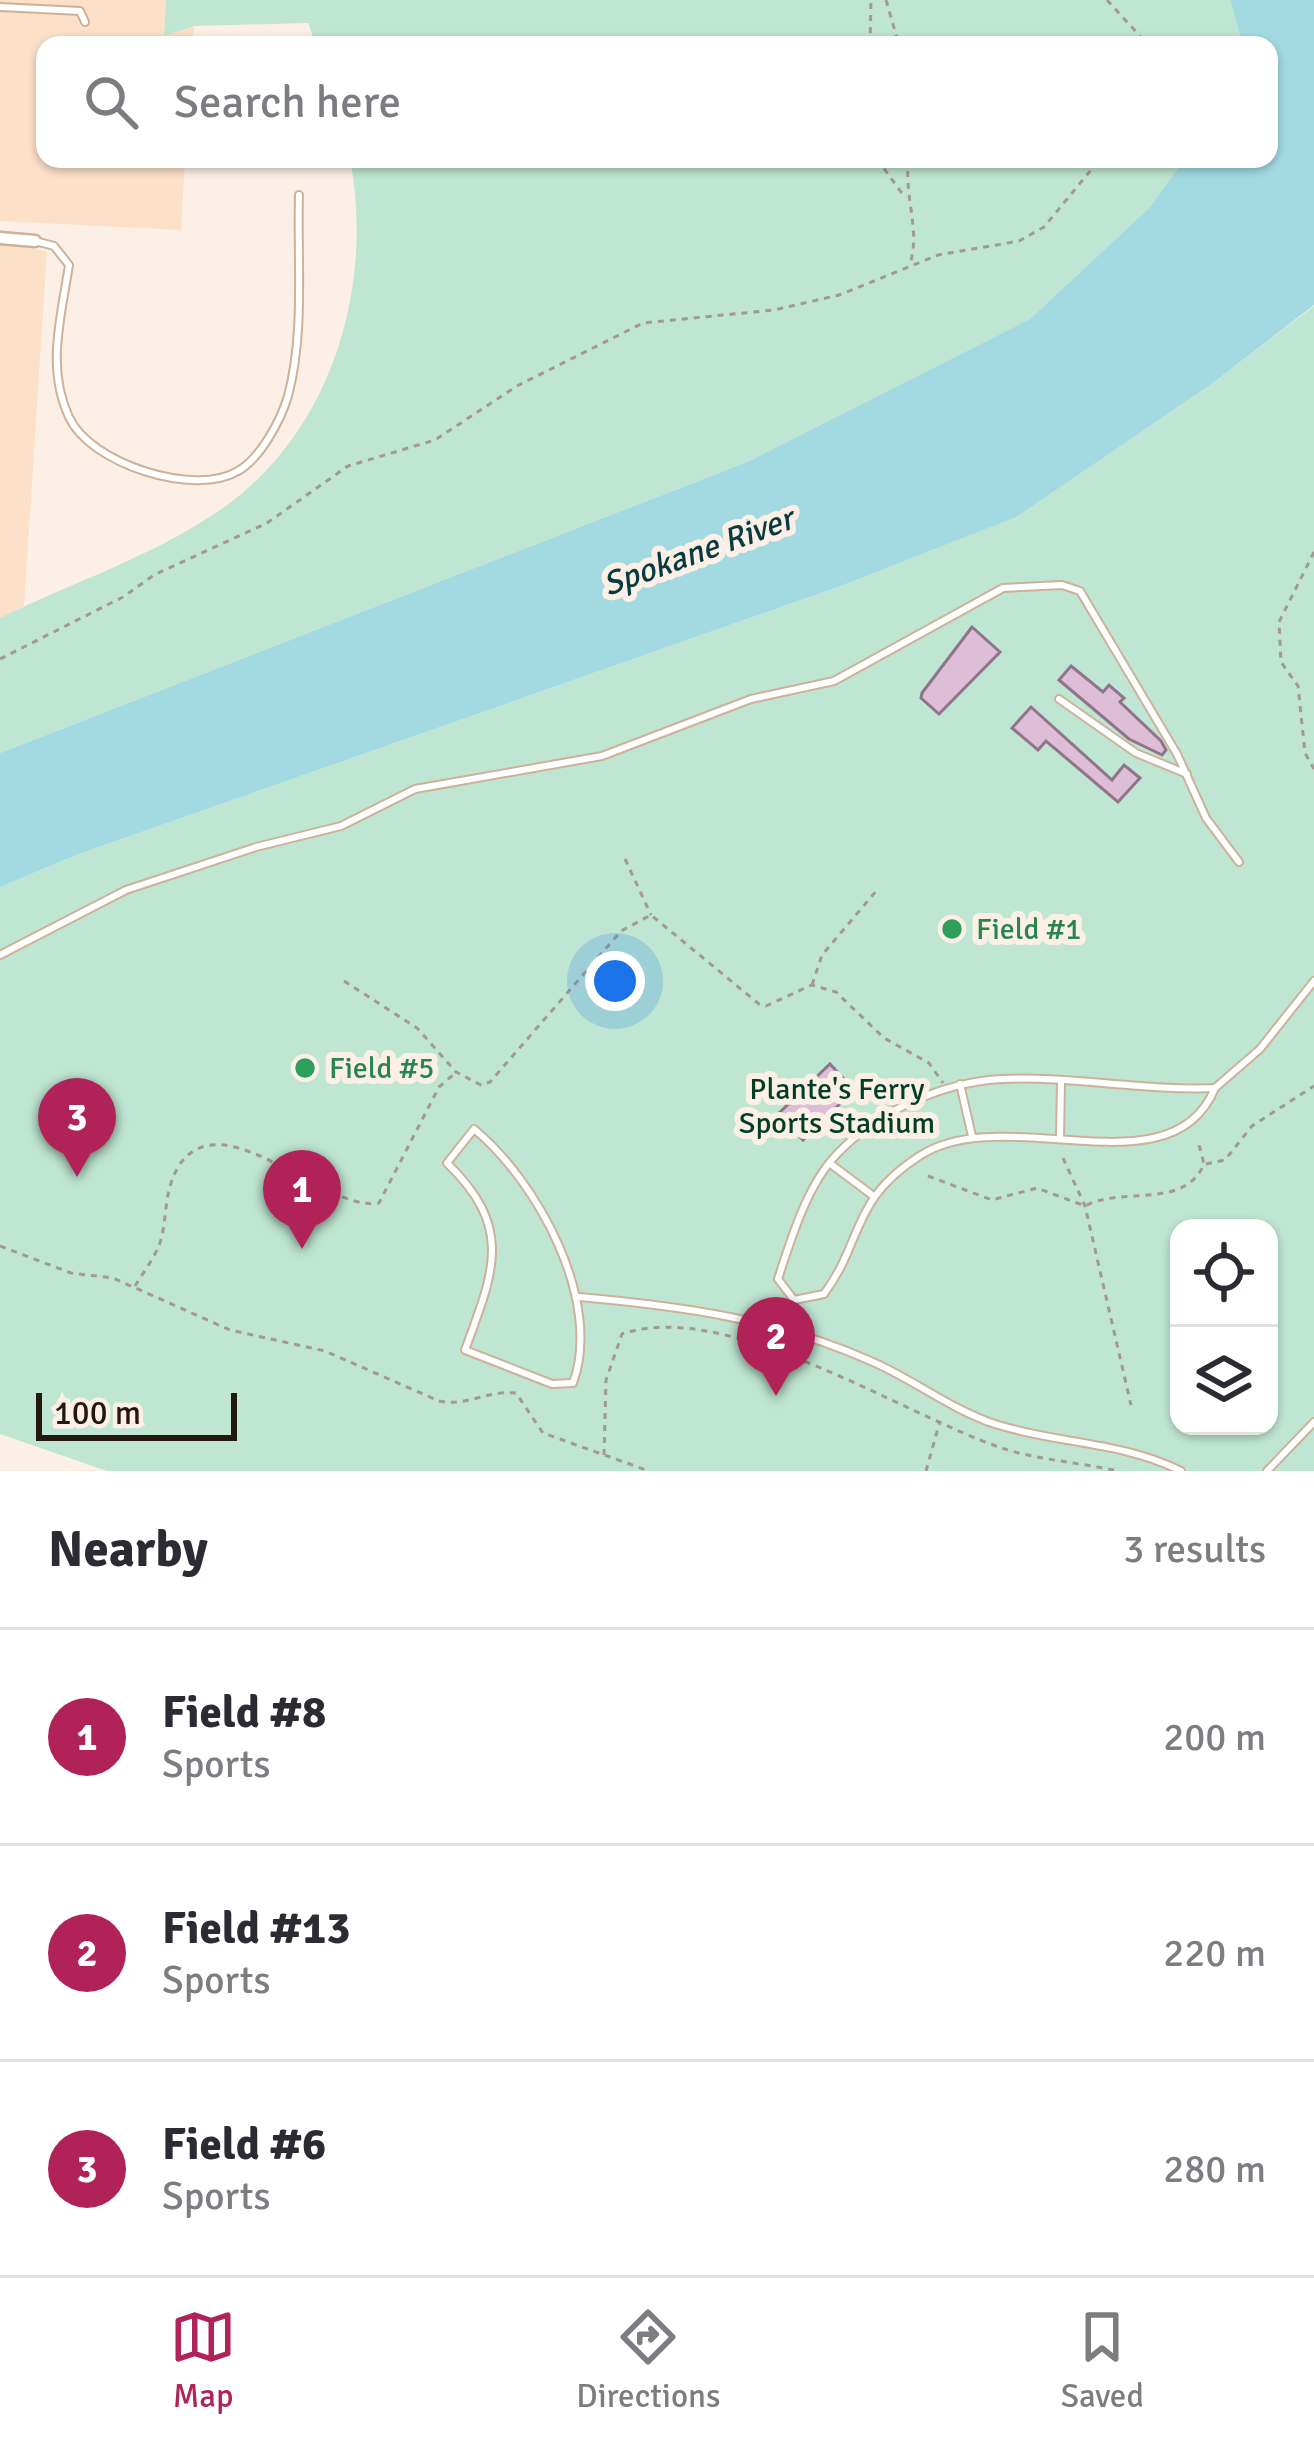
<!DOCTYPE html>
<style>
:root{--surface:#fff;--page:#f7f7f7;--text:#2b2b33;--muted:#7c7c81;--line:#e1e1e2;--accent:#b12258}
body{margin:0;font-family:Signika,sans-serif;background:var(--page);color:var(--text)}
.controls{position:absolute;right:36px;bottom:36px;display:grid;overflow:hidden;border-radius:24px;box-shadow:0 3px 9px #0004}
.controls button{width:108px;height:108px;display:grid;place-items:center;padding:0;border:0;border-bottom:3px solid var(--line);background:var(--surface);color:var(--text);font:60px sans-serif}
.scale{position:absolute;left:36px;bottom:30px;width:201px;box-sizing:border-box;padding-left:12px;border:6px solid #22180e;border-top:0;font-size:33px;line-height:42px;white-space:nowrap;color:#22180e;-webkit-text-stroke:9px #fcf0e6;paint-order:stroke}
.you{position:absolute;left:615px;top:981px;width:42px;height:42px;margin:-30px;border:9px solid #fff;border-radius:50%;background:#1a73e8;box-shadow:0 0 0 18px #1a73e833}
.badge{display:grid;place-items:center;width:78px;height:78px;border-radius:50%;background:var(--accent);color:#fff;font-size:39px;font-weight:700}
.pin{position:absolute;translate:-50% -99px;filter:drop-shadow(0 3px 6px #0008)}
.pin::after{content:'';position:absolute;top:63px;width:42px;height:36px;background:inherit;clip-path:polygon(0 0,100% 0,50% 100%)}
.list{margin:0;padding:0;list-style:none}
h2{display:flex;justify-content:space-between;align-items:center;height:156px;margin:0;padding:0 48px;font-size:51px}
h2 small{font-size:39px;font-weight:400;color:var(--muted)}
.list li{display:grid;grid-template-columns:78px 1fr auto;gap:36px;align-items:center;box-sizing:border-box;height:216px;padding:0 48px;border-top:3px solid var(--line)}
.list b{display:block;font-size:45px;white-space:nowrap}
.list p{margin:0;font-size:39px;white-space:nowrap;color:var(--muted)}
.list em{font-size:39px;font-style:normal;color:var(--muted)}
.icon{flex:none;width:66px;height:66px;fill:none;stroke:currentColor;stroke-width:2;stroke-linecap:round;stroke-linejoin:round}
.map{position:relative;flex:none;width:1314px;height:1471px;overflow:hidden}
.search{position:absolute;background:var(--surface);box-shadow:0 3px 9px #0004;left:36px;right:36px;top:36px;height:132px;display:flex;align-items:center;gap:30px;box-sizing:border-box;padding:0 42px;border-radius:24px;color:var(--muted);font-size:45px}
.sheet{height:804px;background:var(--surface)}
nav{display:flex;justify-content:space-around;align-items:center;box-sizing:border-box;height:168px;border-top:3px solid var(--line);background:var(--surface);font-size:33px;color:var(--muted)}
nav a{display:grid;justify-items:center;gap:6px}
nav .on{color:var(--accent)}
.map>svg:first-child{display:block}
.built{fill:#fde0c8}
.green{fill:#bfe6d2;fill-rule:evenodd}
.water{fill:#a3dae2}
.building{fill:#ddbed6;stroke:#90748a;stroke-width:3}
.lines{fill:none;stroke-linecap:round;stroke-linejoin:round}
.service-casing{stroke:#ceb199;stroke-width:10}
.minor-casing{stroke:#ceb199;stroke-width:15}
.path{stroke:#a4998f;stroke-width:3;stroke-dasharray:6 6;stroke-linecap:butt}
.service{stroke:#fff;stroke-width:6}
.minor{stroke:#fff;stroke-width:10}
.leisure-dot{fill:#2e9e5b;stroke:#fcf0e6;stroke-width:4.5}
.labels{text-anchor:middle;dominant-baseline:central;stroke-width:12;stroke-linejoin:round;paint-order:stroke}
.leisure-label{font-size:30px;fill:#27864d;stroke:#fcf0e6;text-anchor:start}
.park-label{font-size:30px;fill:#003e28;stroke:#fcf0e6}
.water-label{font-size:33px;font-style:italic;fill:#053b41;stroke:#fcf0e6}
</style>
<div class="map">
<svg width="1314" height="1471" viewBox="0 0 1314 1471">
<rect width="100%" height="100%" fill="#fcf0e6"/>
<!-- built -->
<g class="built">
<polygon points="0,0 166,0 164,36 194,26 193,45 45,45 45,159 185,159 181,230 0,221"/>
<polygon points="0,244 47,251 24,606 0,618"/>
</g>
<!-- green -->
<g class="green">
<polygon points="166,0 1230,0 1243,45 316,45 308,23 194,26 164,36"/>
<path d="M350,159h834l-34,48 -120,112 -283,143 -747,291v-135c71,-35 148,-60 214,-104 116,-75 161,-225 136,-355z"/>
<path d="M1314,306v1165h-1207l-107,-37v-547l79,-33 762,-268 174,-69 198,-134zM1179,1228h90v198h-90z"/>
</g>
<!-- water -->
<polygon class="water" points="1230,0 1314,0 1314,305 1213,383 1016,517 841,586 79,854 0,887 0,753 747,462 1030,319 1150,207 1184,159 1269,159 1269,45 1243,45"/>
<!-- building -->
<g class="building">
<polygon points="972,627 1000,652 939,714 921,698 922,693"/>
<polygon points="1071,666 1103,692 1109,685 1124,698 1120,702 1161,741 1166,750 1162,755 1129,739 1059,680"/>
<polygon points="1031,707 1112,780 1124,765 1140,778 1118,802 1046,741 1038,750 1012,728"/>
<polygon points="830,1064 854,1090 803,1140 778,1114"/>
</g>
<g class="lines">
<defs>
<g id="service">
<polyline points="0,7 80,11 85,22"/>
<path d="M35,241l19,5 15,19c-8,52 -23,103 0,152 21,47 126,80 169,54 22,-12 43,-51 50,-75 17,-63 9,-137 11,-201"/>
<polyline points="1059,699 1136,753 1187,774"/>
<polyline points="0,955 126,890 256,847 341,826 415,789 602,756 751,699 834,681 1003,588 1062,585 1080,591 1177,754 1206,818 1239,862"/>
<polyline points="960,1084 972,1136"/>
<path d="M474,1129c63,52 129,172 99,254l-21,1 -87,-34c29,-79 49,-122 -18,-187z"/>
<polyline points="1060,1138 1061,1082"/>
<polyline points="832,1165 872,1195"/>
<path d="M579,1297c103,9 198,22 294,65 41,18 79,48 122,62 62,20 126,17 186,47"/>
<path d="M794,1300l30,-6c40,-54 26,-94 97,-139 85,-54 251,39 294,-67"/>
<path d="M785,1328l9,-28 -16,-21c13,-40 29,-94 59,-125 41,-43 106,-72 165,-75 71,-3 142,12 213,9l45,-39 54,-68"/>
<polyline points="1267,1471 1314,1422"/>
</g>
<polyline id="minor" points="0,238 35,241"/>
</defs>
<!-- service casing -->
<use href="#service" class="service-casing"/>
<!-- minor casing -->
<use href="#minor" class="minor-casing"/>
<!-- path -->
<g class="path">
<polyline points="886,0 899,45"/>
<polyline points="1107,0 1148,45"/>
<polyline points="870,45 871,0"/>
<polyline points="877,159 904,196"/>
<path d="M909,159c-6,36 12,70 1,105"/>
<polyline points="1314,552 1279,622 1281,662 1298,686 1305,753 1314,769"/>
<polyline points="0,659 123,597 154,575 267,523 348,466 435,440 517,386 643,323 774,310 839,295 938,255 1019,241 1044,227 1100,159"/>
<polyline points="625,859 651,915"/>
<polyline points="344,981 417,1028 456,1072 481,1085 490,1082 621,931 651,915 759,1004 766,1006 812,985 836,992 884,1038 929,1063 943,1083"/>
<polyline points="812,985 822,955 877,890"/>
<polyline points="1063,1158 1085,1206 1131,1405"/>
<polyline points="1206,1164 1225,1160 1252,1126 1314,1086"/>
<path d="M928,1176l64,24 45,-12 48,18c36,-20 100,4 119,-42l-6,-23"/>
<path d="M0,1246l71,27 42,5 117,52 95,21 114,50c26,6 49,-11 77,-8l27,40 106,38"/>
<path d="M135,1286c9,-15 23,-32 27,-50 5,-25 3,-49 18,-72 45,-63 145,49 199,39l60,-116 14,-12"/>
<path d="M604,1455l2,-75 16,-46c103,-36 280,80 377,113 37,13 79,15 118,24"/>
<polyline points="926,1471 940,1421"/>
</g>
<!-- service -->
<use href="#service" class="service"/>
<!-- minor -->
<use href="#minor" class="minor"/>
</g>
<!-- markers -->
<g class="leisure-dot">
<circle cx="952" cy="929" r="12"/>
<circle cx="305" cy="1068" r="12"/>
</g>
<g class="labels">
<!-- leisure labels -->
<g class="leisure-label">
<text x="976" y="929">Field #1</text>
<text x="329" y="1068">Field #5</text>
</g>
<!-- park labels -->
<g class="park-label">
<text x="837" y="1089">Plante's Ferry<tspan x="837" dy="34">Sports Stadium</tspan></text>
</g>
<!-- water labels -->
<g class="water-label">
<text transform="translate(698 552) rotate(-20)">Spokane River</text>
</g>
</g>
</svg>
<div class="controls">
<button><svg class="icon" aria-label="locate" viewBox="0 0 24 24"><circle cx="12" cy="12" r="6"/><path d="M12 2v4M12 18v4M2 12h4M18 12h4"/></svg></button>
<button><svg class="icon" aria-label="layers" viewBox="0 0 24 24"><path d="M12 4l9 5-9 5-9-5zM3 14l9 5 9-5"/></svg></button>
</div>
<div class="scale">100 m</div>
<div class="you"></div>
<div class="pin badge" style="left:302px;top:1249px">1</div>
<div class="pin badge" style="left:776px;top:1396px">2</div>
<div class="pin badge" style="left:77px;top:1177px">3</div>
<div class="search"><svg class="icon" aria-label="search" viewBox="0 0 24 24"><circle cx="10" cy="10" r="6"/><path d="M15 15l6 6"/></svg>Search here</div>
</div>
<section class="sheet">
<h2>Nearby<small>3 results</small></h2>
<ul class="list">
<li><span class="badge">1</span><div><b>Field #8</b><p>Sports</p></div><em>200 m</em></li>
<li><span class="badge">2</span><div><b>Field #13</b><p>Sports</p></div><em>220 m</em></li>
<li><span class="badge">3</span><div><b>Field #6</b><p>Sports</p></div><em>280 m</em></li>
</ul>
</section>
<nav>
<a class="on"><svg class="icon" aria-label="map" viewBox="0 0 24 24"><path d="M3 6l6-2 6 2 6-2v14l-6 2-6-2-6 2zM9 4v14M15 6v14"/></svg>Map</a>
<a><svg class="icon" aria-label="directions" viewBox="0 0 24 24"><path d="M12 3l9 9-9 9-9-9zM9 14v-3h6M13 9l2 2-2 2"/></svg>Directions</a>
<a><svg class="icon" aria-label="saved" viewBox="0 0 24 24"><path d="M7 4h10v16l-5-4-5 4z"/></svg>Saved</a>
</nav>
